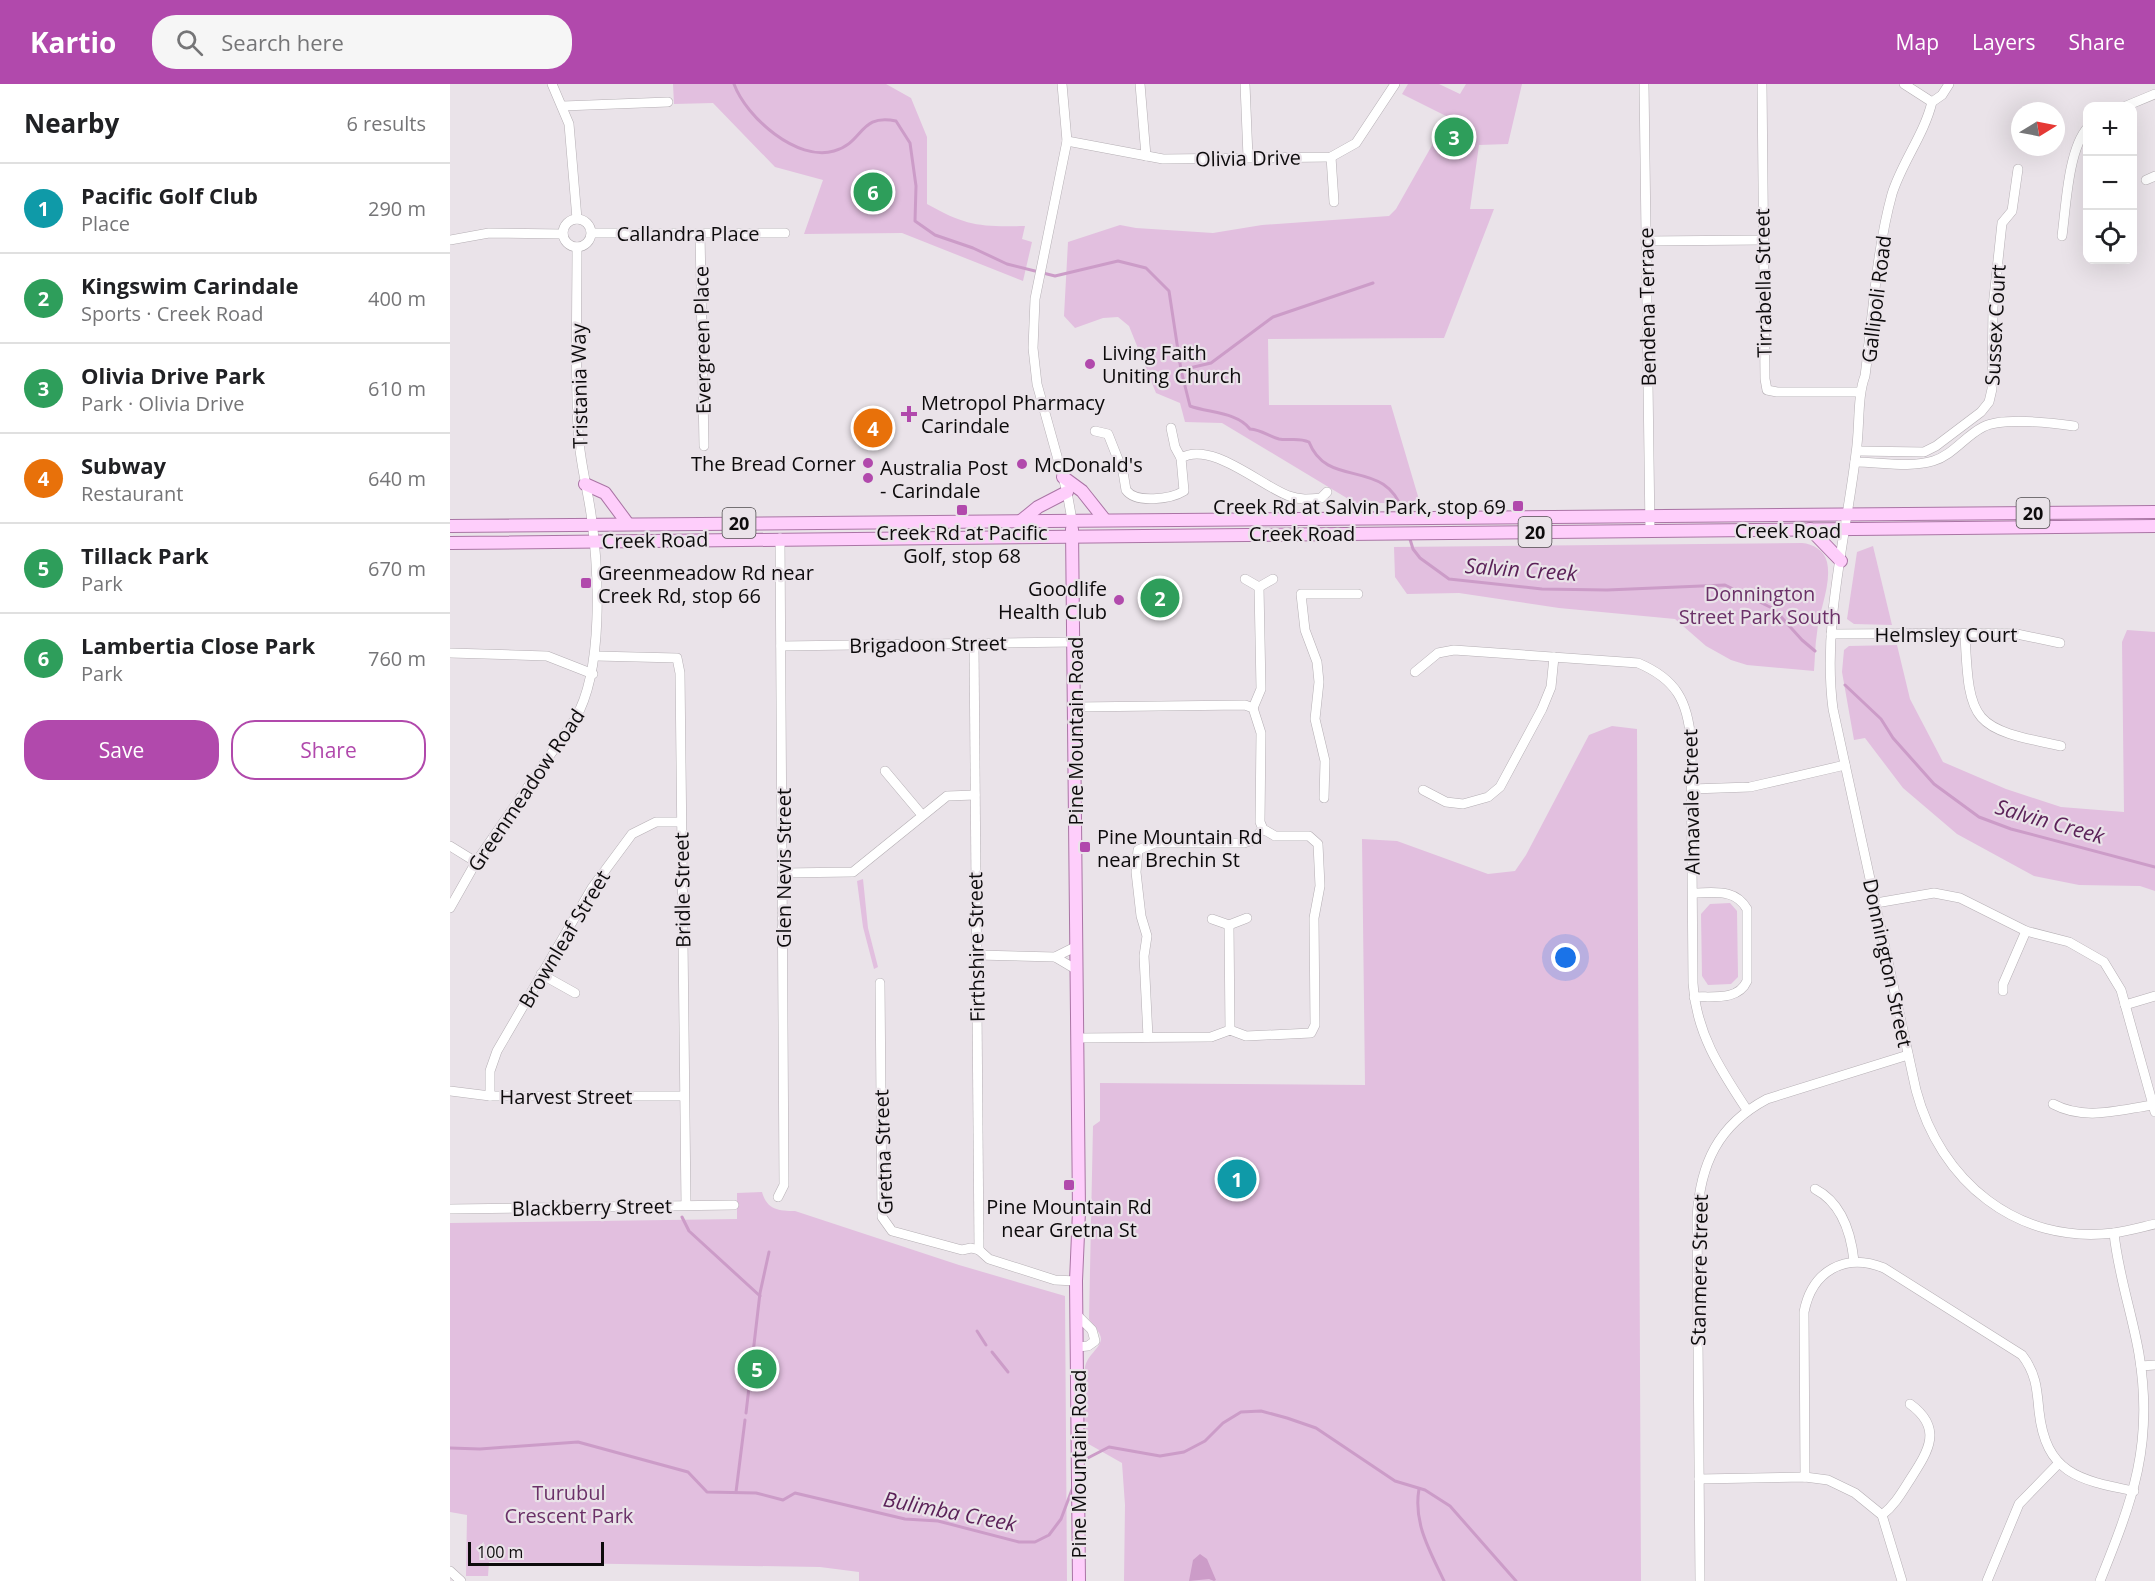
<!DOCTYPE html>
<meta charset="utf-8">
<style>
:root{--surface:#fff;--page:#f6f6f6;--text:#202124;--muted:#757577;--line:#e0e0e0;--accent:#b149ac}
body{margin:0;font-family:"Open Sans",sans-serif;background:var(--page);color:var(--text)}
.controls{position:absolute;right:18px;top:18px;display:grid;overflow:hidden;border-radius:12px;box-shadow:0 6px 24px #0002}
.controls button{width:54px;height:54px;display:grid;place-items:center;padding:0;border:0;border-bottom:2px solid var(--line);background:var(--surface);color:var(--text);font:30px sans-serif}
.compass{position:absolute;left:1561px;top:18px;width:54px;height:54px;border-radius:50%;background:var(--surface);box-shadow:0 6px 24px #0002;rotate:80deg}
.scale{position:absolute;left:18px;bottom:15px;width:136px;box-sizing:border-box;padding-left:6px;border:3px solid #0d0b0c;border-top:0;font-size:16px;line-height:21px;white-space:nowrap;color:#0d0b0c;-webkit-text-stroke:4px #eae3e9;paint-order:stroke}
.you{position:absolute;left:1116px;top:874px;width:21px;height:21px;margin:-15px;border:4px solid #fff;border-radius:50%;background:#1a73e8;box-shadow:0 0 0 9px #1a73e833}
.badge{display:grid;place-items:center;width:39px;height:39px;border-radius:50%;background:var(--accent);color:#fff;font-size:20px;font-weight:700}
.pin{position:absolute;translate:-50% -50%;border:3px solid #fff;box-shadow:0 2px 6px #0006}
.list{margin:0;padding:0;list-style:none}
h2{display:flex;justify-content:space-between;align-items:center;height:78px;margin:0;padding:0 24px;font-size:26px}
h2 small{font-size:20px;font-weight:400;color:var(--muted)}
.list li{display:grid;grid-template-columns:39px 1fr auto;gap:18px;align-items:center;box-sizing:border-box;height:90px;padding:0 24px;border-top:2px solid var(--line)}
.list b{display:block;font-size:22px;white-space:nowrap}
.list p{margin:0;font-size:20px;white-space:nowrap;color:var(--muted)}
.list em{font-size:20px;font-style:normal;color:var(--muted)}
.actions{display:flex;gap:12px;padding:18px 24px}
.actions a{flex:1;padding:14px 0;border:2px solid var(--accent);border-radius:24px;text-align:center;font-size:21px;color:var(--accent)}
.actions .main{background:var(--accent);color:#fff}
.icon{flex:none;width:33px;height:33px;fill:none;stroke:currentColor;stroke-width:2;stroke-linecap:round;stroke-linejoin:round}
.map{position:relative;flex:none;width:1705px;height:1497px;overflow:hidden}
header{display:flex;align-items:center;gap:36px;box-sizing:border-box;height:84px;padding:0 30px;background:var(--accent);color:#fff}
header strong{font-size:28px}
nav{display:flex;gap:33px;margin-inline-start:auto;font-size:21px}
.search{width:420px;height:54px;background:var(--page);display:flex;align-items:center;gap:15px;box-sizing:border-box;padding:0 21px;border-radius:24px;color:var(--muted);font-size:22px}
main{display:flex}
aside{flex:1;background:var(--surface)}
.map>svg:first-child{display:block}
.green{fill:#e2bfdf}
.water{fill:#cc9cc8}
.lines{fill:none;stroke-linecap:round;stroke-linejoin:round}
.stream{stroke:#cc9cc8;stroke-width:3}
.minor-casing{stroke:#b5afb4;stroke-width:10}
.major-casing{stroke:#aa75a5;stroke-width:14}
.minor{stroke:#fff;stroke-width:9}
.major{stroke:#fecefb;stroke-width:12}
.poi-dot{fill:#b149ac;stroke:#eae3e9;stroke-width:2}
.labels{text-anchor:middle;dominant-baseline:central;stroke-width:4.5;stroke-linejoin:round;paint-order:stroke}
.shield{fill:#eae3e9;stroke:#4f4c4e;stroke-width:1.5}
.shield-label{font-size:18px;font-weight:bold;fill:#0d0b0c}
.street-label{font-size:20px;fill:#0d0b0c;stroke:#eae3e9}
.poi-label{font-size:20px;fill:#0d0b0c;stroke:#eae3e9;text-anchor:start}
.park-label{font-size:20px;fill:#6b3168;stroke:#eae3e9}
.water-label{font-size:21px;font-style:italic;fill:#5b2258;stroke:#eae3e9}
</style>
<header>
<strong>Kartio</strong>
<div class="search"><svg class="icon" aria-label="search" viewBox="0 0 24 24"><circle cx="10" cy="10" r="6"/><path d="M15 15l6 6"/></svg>Search here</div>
<nav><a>Map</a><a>Layers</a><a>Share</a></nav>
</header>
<main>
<aside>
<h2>Nearby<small>6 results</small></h2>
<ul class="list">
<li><span class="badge" style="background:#0f9aa8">1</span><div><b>Pacific Golf Club</b><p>Place</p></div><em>290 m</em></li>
<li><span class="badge" style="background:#2e9e5b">2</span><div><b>Kingswim Carindale</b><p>Sports · Creek Road</p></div><em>400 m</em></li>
<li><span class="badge" style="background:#2e9e5b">3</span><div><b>Olivia Drive Park</b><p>Park · Olivia Drive</p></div><em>610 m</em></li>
<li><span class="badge" style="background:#e8710a">4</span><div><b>Subway</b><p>Restaurant</p></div><em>640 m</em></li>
<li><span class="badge" style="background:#2e9e5b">5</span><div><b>Tillack Park</b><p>Park</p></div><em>670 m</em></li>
<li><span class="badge" style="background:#2e9e5b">6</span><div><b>Lambertia Close Park</b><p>Park</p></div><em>760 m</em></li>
</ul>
<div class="actions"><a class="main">Save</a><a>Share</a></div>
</aside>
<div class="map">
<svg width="1705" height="1497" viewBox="0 0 1705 1497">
<rect width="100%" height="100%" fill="#eae3e9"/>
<!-- green -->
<g class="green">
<path d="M223,0h213l25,14 16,39v67c39,22 53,23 98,22l-3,13 10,3 -9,39 -121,-48 -98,1 19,-54 -48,-13 -62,-64 -39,1z"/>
<polygon points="958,0 989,0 1010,10 1016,0 1072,0 1058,60 1029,61 1020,125 1044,125 994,254 818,255 819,321 941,321 970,419 905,419 772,339 735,338 730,319 706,309 679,242 668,233 653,234 625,244 614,232 618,158 670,141 686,144 763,149 812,141 939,132 946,125 998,33 952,10"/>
<path d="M1352,459c11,1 22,7 25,19 5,22 -8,48 -10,71 -2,12 -2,25 -3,38l-67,-6 -16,-5 -25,-14 -31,-27 -116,-11 -100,-15 -52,1 -12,-17 -1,-30z"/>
<polygon points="1423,462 1442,541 1404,540 1397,535 1407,468"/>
<polygon points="1677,546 1705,548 1705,807 1690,802 1629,801 1584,792 1507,750 1453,704 1415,654 1404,656 1392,588 1394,566 1399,562 1447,561 1460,615 1493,678 1556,705 1611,723 1674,728 1672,558"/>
<path d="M1162,642l25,3 4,852h-517l1,-76 -3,-42 -37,-21c0,-24 -5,-52 0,-75 3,-13 15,-18 16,-28 0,-7 -8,-13 -12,-20l4,-193 7,-5v-38l265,2 -3,-246 35,2 91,33 27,-3 11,-16 63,-120z"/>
<polygon points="413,795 418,844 428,883 424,885 413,843 407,797"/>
<polygon points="1280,819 1287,827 1288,893 1281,900 1258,901 1252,892 1251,830 1260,820"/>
<path d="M312,1108c5,18 17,19 33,19l164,54 106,31 2,285h-208v-9l-39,-5 -331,-5 -1,14h-22l1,-61 -17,-3v-289l287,-4v-26z"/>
</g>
<!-- water -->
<polygon class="water" points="750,1470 757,1475 766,1496 764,1497 759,1495 739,1497 743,1476"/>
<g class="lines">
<!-- stream -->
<g class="stream">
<path d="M284,0c12,33 63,78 100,67 30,-8 25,-38 62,-30l14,22 6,43 -1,35 20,14 38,13 34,16 48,12 63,-15 28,7 23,23 12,79 9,36c19,7 47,6 60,23 12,1 18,7 29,10 10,2 19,-2 30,3 19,49 78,13 95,73"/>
<polyline points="731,286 761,279 823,233 923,199"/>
<polyline points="959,452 963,465 970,474 999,495 1092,505 1157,506 1275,501 1324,525 1352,556 1365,567"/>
<polyline points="1395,601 1431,635 1443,654 1484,700 1529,733 1561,745 1705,783"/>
<polyline points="232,1133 239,1147 310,1212"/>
<polyline points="527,1247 536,1261"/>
<polyline points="542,1268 558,1288"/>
<polyline points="296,1329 310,1209 319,1168"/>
<polyline points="0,1364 30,1365 128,1358 238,1388 257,1408 306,1409 333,1416 345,1409 455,1435 488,1437 569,1458 585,1458 599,1451 611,1435 623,1403"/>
<polyline points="632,1377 659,1363 710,1372 734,1368 755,1357 773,1339 791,1328 811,1327 837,1334 866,1344 945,1397 975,1406 1000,1422 1066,1497"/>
<path d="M969,1405c-6,34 11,62 25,92"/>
<polyline points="286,1408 295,1336"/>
</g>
<defs>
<g id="minor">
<polyline points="102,0 119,40 127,135"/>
<polyline points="612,0 617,57 585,215 583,264 587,300 617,408 622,436"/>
<polyline points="690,0 696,72"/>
<polyline points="795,0 798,73"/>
<polyline points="1194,0 1200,447"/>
<polyline points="1312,0 1315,295 1317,306 1327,308 1409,308"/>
<polyline points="1454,0 1482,18"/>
<path d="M1499,0l-7,11 -10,7c-8,33 -30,60 -40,92 -16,58 -19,122 -27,182 -8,20 -5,53 -9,77 -10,84 -34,172 -23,256l83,381c24,91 101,155 198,143 14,-2 28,-6 41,-9"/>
<polyline points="113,22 218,18"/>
<polyline points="1676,22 1705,10"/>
<polyline points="617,57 713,75 881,73 906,59 945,0"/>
<polyline points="881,73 884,118"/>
<polyline points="1696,96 1705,92"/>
<circle cx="127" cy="149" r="14"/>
<polyline points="142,149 335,149"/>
<polyline points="250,149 254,362"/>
<path d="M1612,152c4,-29 6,-87 26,-109"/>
<polyline points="0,156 39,149 113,150"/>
<polyline points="1195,157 1313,156"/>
<polyline points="721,344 725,363 731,374"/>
<path d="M645,347l13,3 15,38 3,18c10,14 45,9 58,1l-3,-33c30,-18 80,28 108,38 10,4 21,3 32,2l6,-6"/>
<polyline points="1407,367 1474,368 1486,362 1531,328 1539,318 1542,305 1543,223 1552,139 1562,127 1568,85"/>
<path d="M1405,378c25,0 55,6 78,-1 20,-6 32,-25 50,-34 19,-10 70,-4 91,-1"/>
<polyline points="795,495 809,503 823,495"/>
<polyline points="1381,550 1562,549 1610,559"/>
<path d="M1515,550c4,91 8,94 96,112"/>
<polyline points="524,559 529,1166"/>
<polyline points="331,562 625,558"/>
<polyline points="0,569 97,572 143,590"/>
<polyline points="146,572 227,574 230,589 236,1121"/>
<path d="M965,588l23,-19 16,-3 184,13c38,16 50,38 53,79l2,241c3,50 27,86 54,127"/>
<polyline points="625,623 795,621 803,624 811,649 810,738 813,745 825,752 859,752 868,760 870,802 864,834 865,941 861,949 796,952 780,946 761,953 628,954"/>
<polyline points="803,624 811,605 809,503"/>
<polyline points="435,687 472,731"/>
<polyline points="1242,705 1300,703 1395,681"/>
<polyline points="973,706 996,718 1013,720 1038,713 1050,703 1092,625 1101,603 1104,573"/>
<polyline points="874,714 875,677 865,635 869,598 867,578 855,546 851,510 908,510"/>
<polyline points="0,762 26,778"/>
<polyline points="334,789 403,788 497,712 525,711"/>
<path d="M1243,809c21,0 42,-5 54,16v72c-9,20 -34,15 -53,16"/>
<polyline points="1426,819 1484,809 1510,814 1576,847 1619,858 1654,878 1671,906 1705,1028"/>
<path d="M0,824l26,-46 99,-143c29,-49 24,-148 16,-205 -4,-28 -12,-56 -13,-85 -3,-60 -1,-121 -1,-182"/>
<polyline points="762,835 779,841 797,834"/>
<polyline points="779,841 780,946"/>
<polyline points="527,871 605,873 627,862"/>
<polyline points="605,873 627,886"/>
<polyline points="91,890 125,909"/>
<polyline points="430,899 432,1133 442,1147 512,1166 521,1164 529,1166 539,1175 605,1196 626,1197"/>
<polyline points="1553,907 1553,900 1576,847"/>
<polyline points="1675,921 1705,912"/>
<polyline points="698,953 694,872 697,852 691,832 686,788 688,766 705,759 794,759 803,756 813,745"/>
<polyline points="0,1007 40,1012 233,1012"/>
<polyline points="40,1012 40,987 47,967 142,804 182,750 206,738 231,738"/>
<path d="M1603,1020c32,17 65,6 100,1"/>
<path d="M1365,1105c27,14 36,44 39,72"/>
<polyline points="328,1113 334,1101 330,454"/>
<polyline points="0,1125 284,1121"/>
<polyline points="627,1231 642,1246 645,1257 638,1262 627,1263"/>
<polyline points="1691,1282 1705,1281"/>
<path d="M1355,1393l-1,-165c8,-41 41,-60 80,-44l138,87c14,18 15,34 17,56 7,63 40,69 95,80"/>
<polyline points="1249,1395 1355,1393 1378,1396 1405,1409 1432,1431 1452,1497"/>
<path d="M1432,1431c13,-10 20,-23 29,-37 18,-28 32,-50 -1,-74"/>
<polyline points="0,1487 11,1497"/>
<path d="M1250,1497l-3,-363c3,-54 21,-93 70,-119l141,-44"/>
<polyline points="1537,1497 1569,1420 1608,1380"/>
<path d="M1650,1497c33,-82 54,-137 39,-227 -7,-41 -21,-80 -25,-121"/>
</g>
<g id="major">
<polyline points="613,393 632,407 655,436"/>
<polyline points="135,400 155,409 178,440"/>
<polyline points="572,436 588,423 617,408"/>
<polyline points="0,442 1705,428"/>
<polyline points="622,445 629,1127 626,1197 629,1497"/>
<polyline points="1360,445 1391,477"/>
<polyline points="0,459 1705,442"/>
</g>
</defs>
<!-- minor casing -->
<use href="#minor" class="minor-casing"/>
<!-- major casing -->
<use href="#major" class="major-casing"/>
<!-- minor -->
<use href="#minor" class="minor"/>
<!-- major -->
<use href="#major" class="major"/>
</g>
<!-- markers -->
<g class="poi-dot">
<circle cx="640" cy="280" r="6"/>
<path d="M456 321h6v6h6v6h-6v6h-6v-6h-6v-6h6z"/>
<circle cx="418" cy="379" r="6"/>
<circle cx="572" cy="380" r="6"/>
<circle cx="418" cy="394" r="6"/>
<rect x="1062" y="416" width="12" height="12" rx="3"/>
<rect x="506" y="420" width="12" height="12" rx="3"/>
<rect x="130" y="493" width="12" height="12" rx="3"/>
<circle cx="669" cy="516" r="6"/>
<rect x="629" y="757" width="12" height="12" rx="3"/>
<rect x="613" y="1095" width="12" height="12" rx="3"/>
</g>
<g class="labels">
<!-- shield labels -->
<g class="shield">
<rect x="1566.5" y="414" width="33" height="30" rx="4.5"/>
<rect x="272.5" y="424" width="33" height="30" rx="4.5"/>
<rect x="1068.5" y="433" width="33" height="30" rx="4.5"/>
</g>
<g class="shield-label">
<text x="1583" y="429">20</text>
<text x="289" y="439">20</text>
<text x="1085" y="448">20</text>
</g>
<!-- street labels -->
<g class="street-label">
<text transform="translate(798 74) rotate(-1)">Olivia Drive</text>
<text x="238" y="149">Callandra Place</text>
<text transform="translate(1313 199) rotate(-91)">Tirrabella Street</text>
<text transform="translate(1426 215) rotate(-83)">Gallipoli Road</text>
<text transform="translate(1197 223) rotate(-91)">Bendena Terrace</text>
<text transform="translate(1545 241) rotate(-87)">Sussex Court</text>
<text transform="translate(252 256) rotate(-91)">Evergreen Place</text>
<text transform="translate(129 302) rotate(-91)">Tristania Way</text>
<text x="1338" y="446">Creek Road</text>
<text x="852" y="449">Creek Road</text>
<text transform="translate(205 456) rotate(-1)">Creek Road</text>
<text x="1496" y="550">Helmsley Court</text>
<text transform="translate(478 560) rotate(-1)">Brigadoon Street</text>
<text transform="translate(625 647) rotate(-90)">Pine Mountain Road</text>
<text transform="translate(76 706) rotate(-56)">Greenmeadow Road</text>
<text transform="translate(1241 718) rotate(-91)">Almavale Street</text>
<text transform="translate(333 784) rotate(-90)">Glen Nevis Street</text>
<text transform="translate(232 806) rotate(-91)">Bridle Street</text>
<text transform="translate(114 855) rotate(-59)">Brownleaf Street</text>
<text transform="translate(526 863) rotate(-91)">Firthshire Street</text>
<text transform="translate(1438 879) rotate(78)">Donnington Street</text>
<text x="116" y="1012">Harvest Street</text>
<text transform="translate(433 1068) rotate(-92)">Gretna Street</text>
<text transform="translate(142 1123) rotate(-1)">Blackberry Street</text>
<text transform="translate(1249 1186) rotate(-89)">Stanmere Street</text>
<text transform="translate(628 1380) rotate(-90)">Pine Mountain Road</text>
</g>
<!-- poi labels -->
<g class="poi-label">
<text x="652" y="268">Living Faith<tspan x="652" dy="23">Uniting Church</tspan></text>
<text x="471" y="318">Metropol Pharmacy<tspan x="471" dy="23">Carindale</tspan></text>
<text x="406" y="379" text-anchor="end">The Bread Corner</text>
<text x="584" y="380">McDonald's</text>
<text x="430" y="383">Australia Post<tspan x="430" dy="23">- Carindale</tspan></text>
<text x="1056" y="422" text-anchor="end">Creek Rd at Salvin Park, stop 69</text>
<text x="512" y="448" text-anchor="middle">Creek Rd at Pacific<tspan x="512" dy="23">Golf, stop 68</tspan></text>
<text x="148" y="488">Greenmeadow Rd near<tspan x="148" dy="23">Creek Rd, stop 66</tspan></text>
<text x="657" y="504" text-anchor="end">Goodlife<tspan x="657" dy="23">Health Club</tspan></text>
<text x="647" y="752">Pine Mountain Rd<tspan x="647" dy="23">near Brechin St</tspan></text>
<text x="619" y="1122" text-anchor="middle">Pine Mountain Rd<tspan x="619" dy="23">near Gretna St</tspan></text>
</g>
<!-- park labels -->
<g class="park-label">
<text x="1310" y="509">Donnington<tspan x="1310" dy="23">Street Park South</tspan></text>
<text x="119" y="1408">Turubul<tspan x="119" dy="23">Crescent Park</tspan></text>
</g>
<!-- water labels -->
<g class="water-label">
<text transform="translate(1071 485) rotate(4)">Salvin Creek</text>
<text transform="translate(1600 737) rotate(16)">Salvin Creek</text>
<text transform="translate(500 1427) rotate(11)">Bulimba Creek</text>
</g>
</g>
</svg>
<div class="controls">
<button>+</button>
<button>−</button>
<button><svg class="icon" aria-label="locate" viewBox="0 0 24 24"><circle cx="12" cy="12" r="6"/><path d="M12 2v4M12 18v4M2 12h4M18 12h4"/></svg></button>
</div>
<svg class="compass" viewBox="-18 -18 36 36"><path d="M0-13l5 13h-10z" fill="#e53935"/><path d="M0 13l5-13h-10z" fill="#757577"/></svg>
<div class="scale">100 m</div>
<div class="you"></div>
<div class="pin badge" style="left:787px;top:1095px;background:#0f9aa8">1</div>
<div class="pin badge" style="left:710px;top:514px;background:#2e9e5b">2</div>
<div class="pin badge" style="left:1004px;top:53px;background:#2e9e5b">3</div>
<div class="pin badge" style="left:423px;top:344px;background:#e8710a">4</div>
<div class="pin badge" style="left:307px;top:1285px;background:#2e9e5b">5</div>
<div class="pin badge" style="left:423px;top:108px;background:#2e9e5b">6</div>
</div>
</main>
